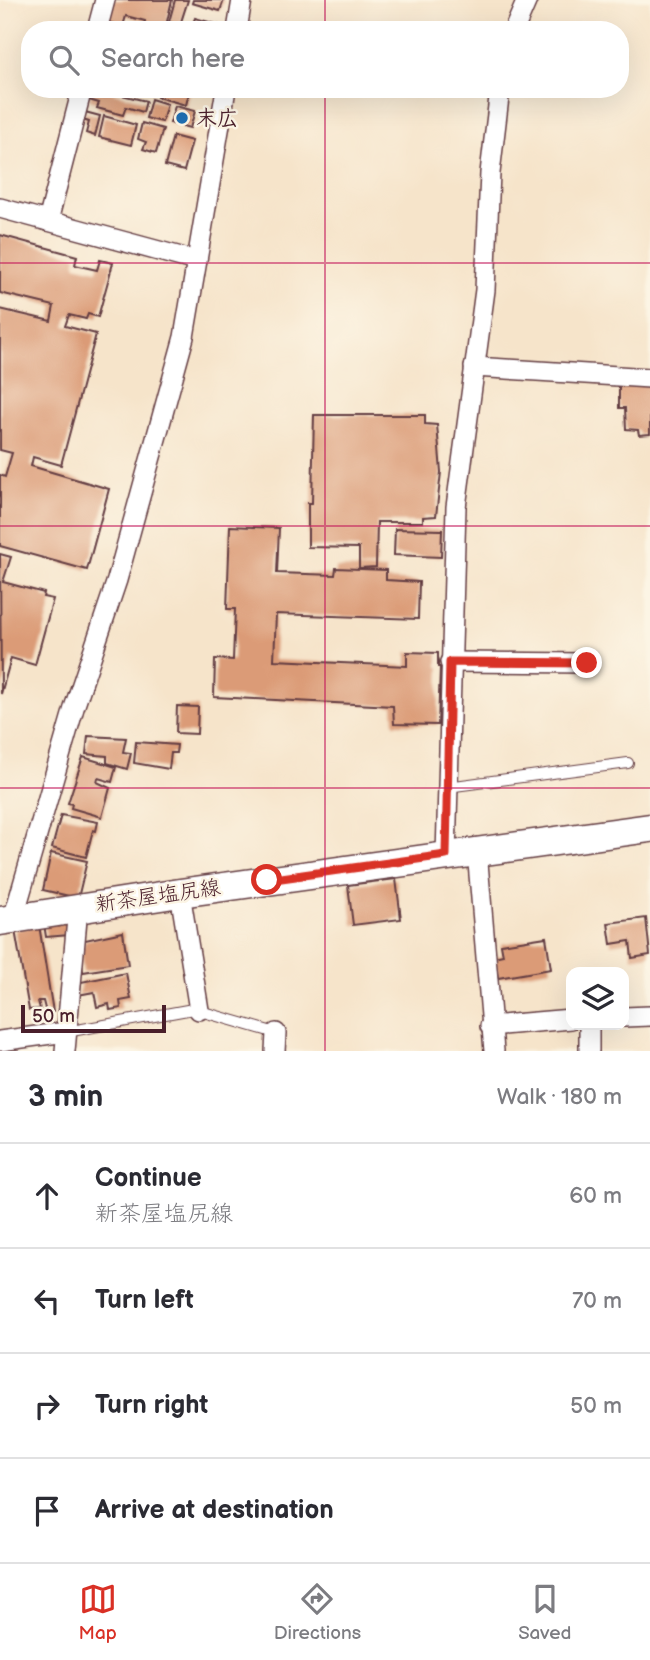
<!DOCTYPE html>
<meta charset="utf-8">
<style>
:root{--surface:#fff;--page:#f7f7f7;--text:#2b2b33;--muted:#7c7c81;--line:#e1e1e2;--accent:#d93025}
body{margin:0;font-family:"Balsamiq Sans","Klee One",sans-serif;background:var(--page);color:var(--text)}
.controls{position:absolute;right:21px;bottom:21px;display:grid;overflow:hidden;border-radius:14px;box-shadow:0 7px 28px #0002}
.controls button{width:63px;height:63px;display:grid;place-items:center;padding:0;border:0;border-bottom:2px solid var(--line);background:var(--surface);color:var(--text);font:35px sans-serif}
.scale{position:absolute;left:21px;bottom:18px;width:145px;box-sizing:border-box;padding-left:7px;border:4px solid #4a1f2b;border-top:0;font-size:19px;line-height:24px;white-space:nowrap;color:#4a1f2b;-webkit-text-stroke:5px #fcf5e5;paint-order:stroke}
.stop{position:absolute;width:21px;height:21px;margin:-16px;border:5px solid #d93025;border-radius:50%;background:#fff}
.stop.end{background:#d93025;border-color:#fff;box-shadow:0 2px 7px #0008}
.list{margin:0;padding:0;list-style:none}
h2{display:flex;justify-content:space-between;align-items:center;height:91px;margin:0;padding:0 28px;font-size:30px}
h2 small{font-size:23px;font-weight:400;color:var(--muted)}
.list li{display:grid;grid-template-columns:46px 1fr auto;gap:21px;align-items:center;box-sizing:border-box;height:105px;padding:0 28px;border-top:2px solid var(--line)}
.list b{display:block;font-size:26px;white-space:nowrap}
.list p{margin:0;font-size:23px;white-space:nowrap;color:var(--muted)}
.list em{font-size:23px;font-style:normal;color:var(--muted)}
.icon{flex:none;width:38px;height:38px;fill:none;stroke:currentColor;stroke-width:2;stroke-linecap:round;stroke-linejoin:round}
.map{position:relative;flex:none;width:650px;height:1051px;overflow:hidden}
.search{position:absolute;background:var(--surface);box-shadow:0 7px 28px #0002;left:21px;right:21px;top:21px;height:77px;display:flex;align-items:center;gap:18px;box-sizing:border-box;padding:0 24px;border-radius:28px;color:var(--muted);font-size:26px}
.sheet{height:511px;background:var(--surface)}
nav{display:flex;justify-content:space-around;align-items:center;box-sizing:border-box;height:98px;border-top:2px solid var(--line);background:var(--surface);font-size:19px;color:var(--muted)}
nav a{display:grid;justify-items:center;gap:4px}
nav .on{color:var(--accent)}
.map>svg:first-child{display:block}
.building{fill:#db9b77}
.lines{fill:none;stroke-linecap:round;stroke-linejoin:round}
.service-casing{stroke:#643d43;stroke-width:12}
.minor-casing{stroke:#643d43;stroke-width:22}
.secondary-casing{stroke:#643d43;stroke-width:31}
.service{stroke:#fff;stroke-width:10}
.minor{stroke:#fff;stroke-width:19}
.secondary{stroke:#fff;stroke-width:28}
.route{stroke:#d93025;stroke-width:9}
.grid{fill:none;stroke:#c2185b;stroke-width:2;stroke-opacity:0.55}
.poi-dot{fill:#1f6fb2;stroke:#fcf5e5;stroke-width:2.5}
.labels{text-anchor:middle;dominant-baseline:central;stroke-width:5;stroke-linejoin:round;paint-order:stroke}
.poi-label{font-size:21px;font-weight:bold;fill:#4a1f2b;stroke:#fcf5e5;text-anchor:start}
.street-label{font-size:21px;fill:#4a1f2b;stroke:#fcf5e5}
</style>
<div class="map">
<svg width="650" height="1051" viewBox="0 0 650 1051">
<rect width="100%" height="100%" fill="#fcf5e5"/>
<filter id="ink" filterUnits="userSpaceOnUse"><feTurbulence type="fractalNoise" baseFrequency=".0143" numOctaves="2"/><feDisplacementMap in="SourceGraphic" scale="14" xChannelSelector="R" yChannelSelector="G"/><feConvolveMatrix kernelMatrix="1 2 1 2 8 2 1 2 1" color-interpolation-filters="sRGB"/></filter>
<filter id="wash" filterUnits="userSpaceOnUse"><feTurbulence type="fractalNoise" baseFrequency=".00686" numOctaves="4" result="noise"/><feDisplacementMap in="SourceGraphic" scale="28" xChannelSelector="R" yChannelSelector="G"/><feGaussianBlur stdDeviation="1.57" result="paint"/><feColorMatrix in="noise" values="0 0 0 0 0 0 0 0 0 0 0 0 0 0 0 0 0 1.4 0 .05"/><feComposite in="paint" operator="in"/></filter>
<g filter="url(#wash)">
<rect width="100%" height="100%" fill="#f6e4ca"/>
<g id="blocks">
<!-- building -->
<g class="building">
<polygon points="112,0 172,0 165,30 143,30 145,21 126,16 123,26 106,22"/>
<polygon points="175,0 188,0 180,25 169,22"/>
<polygon points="193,0 224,0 220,11 192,3"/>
<polygon points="195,18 219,25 217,30 192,26"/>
<polygon points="98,89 146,101 143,112 126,107 123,115 97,108 99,103 89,100 92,90"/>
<polygon points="159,89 190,89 186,105 157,97"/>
<polygon points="151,99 167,104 162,122 146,118"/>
<polygon points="175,106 195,111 190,128 170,123"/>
<polygon points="85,112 100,116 95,136 86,133 89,122 83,120"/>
<polygon points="104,116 136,125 131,145 99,137"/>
<polygon points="142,123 163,129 156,153 143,149 146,142 138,139"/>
<polygon points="173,136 192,141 184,171 165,166"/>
<polygon points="0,235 77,256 75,265 97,270 100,260 113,263 98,317 88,314 86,319 69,315 65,326 96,334 61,465 33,457 31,466 109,489 87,570 0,546 0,475 5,477 12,453 0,450 0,309 51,321 54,306 0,293"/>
<polygon points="619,381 650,383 650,434 639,435 638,430 626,429 625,408 619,408"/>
<polygon points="314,415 425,415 425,424 437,425 441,472 436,516 423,517 423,522 377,522 376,567 359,568 359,548 308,547 308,503 312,503"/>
<polygon points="230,526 279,528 277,573 335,575 336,568 386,570 386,580 419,582 418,619 276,614 274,660 407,666 407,652 438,653 438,667 440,667 438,725 394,724 393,706 214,697 215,659 233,660 235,609 227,609"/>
<polygon points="395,529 442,530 441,557 394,555"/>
<polygon points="0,554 11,557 3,582 44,593 43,597 53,599 35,665 11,658 1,694"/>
<polygon points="177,706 198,707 197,734 176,733"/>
<polygon points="88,736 126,738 123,752 131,753 127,769 107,763 107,756 86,754"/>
<polygon points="136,742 177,745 176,753 171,753 169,769 134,763"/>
<polygon points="83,757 116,767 112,782 98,778 97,782 110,788 102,817 71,808 72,804 68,803"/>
<polygon points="61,815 98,822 96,831 93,830 86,857 52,848"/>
<polygon points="51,853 87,861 78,898 43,890"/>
<polygon points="396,879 401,919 353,925 348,885"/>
<polygon points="646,918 650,955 632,958 630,941 611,944 608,923"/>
<polygon points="69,921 69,935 46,937 44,924"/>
<polygon points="39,925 53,1012 46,1013 43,1001 38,1001 40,1009 29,1010 15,930"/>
<polygon points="123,932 128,965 83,972 81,955 85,940"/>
<polygon points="546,937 551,969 498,978 494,957 503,955 501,944"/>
<polygon points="126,973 131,999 120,1001 121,1008 110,1010 109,1004 97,1007 94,992 78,995 81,982"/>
</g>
</g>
</g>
<g filter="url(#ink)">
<use href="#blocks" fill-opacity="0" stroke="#643d43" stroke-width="2"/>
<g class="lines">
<defs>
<g id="service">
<polyline points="447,787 628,763"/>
<polyline points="66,1032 193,1009 276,1033"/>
</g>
<g id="minor">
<polyline points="97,30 105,0"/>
<polyline points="237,30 242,0"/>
<polyline points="514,30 527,0"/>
<polyline points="0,208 196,261"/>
<polyline points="48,221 82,89"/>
<polyline points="474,367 650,378"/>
<polyline points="450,662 587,663"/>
<polyline points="477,851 494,1051"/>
<polyline points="446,855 456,507 485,290 490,173 500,89"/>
<polyline points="180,893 199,1010"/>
<polyline points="13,919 74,708 117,580 184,337 226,89"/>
<polyline points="624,1017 650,1016"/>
<polyline points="490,1026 571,1019"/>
<polyline points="0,1041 66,1032"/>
<polyline points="65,1051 78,908"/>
<polyline points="275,1051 276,1033"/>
<polyline points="589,1051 589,1025"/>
</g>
<polyline id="secondary" points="0,921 180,893 650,828"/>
</defs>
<!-- service casing -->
<use href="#service" class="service-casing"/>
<!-- minor casing -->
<use href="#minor" class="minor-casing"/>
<!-- secondary casing -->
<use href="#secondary" class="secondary-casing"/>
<!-- service -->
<use href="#service" class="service"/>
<!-- minor -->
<use href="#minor" class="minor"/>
<!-- secondary -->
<use href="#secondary" class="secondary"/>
</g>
</g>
<g class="lines" filter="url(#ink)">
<!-- route -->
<polyline class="route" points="267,880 446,855 450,662 587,663"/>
</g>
<!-- grid -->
<path class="grid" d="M325,0v30M325,89v962M0,263h650M0,526h650M0,788h650"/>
<!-- markers -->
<circle class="poi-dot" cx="182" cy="118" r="7"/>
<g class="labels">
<!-- poi labels -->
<g class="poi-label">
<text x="196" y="118">末広</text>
</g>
<!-- street labels -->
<g class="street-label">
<text transform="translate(158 896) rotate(-8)">新茶屋塩尻線</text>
</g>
</g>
</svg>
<div class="controls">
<button><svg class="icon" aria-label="layers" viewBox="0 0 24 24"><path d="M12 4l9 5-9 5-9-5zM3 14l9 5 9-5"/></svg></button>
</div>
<div class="scale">50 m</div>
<div class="stop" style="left:267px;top:880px"></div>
<div class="stop end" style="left:587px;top:663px"></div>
<div class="search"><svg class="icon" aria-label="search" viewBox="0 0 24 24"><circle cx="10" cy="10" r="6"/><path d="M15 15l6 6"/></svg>Search here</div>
</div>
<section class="sheet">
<h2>3 min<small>Walk · 180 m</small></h2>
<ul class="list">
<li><svg class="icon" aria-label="ahead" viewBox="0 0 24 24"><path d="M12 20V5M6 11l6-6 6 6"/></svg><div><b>Continue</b><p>新茶屋塩尻線</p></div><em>60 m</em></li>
<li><svg class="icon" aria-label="left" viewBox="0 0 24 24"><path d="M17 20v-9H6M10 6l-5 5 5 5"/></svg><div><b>Turn left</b></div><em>70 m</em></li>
<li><svg class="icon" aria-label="right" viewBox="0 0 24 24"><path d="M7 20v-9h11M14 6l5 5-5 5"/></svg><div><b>Turn right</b></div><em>50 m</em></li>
<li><svg class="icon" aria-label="arrive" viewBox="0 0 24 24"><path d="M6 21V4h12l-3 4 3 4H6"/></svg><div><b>Arrive at destination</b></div></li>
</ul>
</section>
<nav>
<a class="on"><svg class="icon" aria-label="map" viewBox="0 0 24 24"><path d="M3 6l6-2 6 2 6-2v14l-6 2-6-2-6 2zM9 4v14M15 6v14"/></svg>Map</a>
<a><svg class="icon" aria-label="directions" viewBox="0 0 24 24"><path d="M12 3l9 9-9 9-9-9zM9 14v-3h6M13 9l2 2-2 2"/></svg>Directions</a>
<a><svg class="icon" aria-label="saved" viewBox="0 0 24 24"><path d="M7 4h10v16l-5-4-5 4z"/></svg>Saved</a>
</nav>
